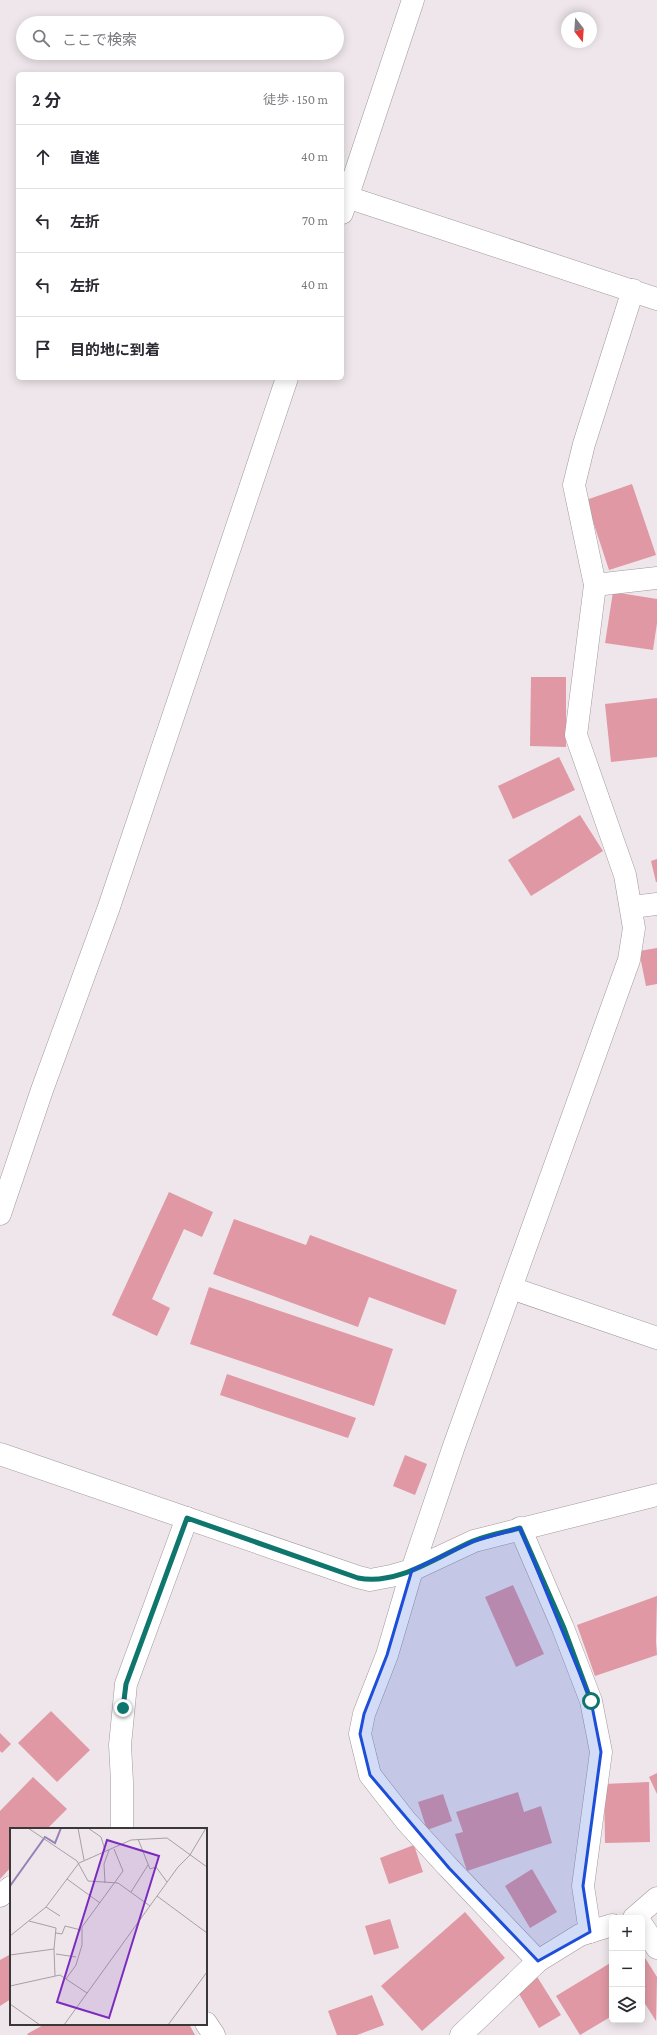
<!DOCTYPE html>
<html lang="ja">
<meta charset="utf-8">
<style>
:root{--surface:#fff;--page:#f7f7f7;--text:#2b2b33;--muted:#7c7c81;--line:#e1e1e2}
body{margin:0;font-family:"Crimson Pro","Noto Sans JP",serif;background:var(--page);color:var(--text)}
.controls{position:absolute;right:12px;bottom:12px;display:grid;overflow:hidden;border-radius:6px;box-shadow:0 2px 10px #0003}
.controls button{width:36px;height:36px;display:grid;place-items:center;padding:0;border:0;border-bottom:1px solid var(--line);background:var(--surface);color:var(--text);font:20px sans-serif}
.compass{position:absolute;left:561px;top:12px;width:36px;height:36px;border-radius:50%;background:var(--surface);box-shadow:0 2px 10px #0003;rotate:163deg}
.stop{position:absolute;width:12px;height:12px;margin:-9px;border:3px solid #0f766e;border-radius:50%;background:#fff}
.stop.end{background:#0f766e;border-color:#fff;box-shadow:0 1px 4px #0008}
.list{margin:0;padding:0;list-style:none}
h2{display:flex;justify-content:space-between;align-items:center;height:52px;margin:0;padding:0 16px;font-size:17px}
h2 small{font-size:13px;font-weight:400;color:var(--muted)}
.list li{display:grid;grid-template-columns:26px 1fr auto;gap:12px;align-items:center;box-sizing:border-box;height:64px;padding:0 16px;border-top:1px solid var(--line)}
.list b{display:block;font-size:15px;white-space:nowrap}
.list em{font-size:13px;font-style:normal;color:var(--muted)}
.icon{flex:none;width:22px;height:22px;fill:none;stroke:currentColor;stroke-width:2;stroke-linecap:round;stroke-linejoin:round}
.map{position:relative;flex:none;width:657px;height:2035px;overflow:hidden}
.search{position:absolute;background:var(--surface);box-shadow:0 2px 10px #0003;left:16px;top:16px;width:328px;height:44px;display:flex;align-items:center;gap:10px;box-sizing:border-box;padding:0 14px;border-radius:22px;color:var(--muted);font-size:15px}
.panel{position:absolute;background:var(--surface);box-shadow:0 2px 10px #0003;left:16px;top:72px;width:328px;height:308px;border-radius:6px}
.map>svg:first-child{display:block}
.building{fill:#df98a4}
.lines{fill:none;stroke-linecap:round;stroke-linejoin:round}
.minor-casing{stroke:#a1999d;stroke-width:23}
.minor{stroke:#fff;stroke-width:22}
.route{stroke:#0f766e;stroke-width:5}
.marked{fill:#1d4ed8;fill-opacity:0.2;stroke:#1d4ed8;stroke-width:3;stroke-linejoin:round}
.inset-river{fill:none;stroke:#977fb8;stroke-width:2}
.inset-road{fill:none;stroke:#a6a0a3;stroke-width:1}
.view{fill:#7b2cbf;fill-opacity:0.15;stroke:#7b2cbf;stroke-width:2}
.inset-edge{fill:none;stroke:#3a3739;stroke-width:2}
</style>
<div class="map">
<svg width="657" height="2035" viewBox="0 0 657 2035">
<rect width="100%" height="100%" fill="#eee6ea"/>
<!-- building -->
<g class="building">
<polygon points="632,484 656,555 609,570 586,500"/>
<polygon points="613,592 657,599 657,623 653,650 605,643"/>
<polygon points="531,677 566,677 566,747 530,746"/>
<polygon points="657,698 657,757 611,762 605,704"/>
<polygon points="559,757 575,790 513,819 498,786"/>
<polygon points="580,815 603,851 531,896 508,860"/>
<polygon points="657,859 657,882 656,882 651,861"/>
<polygon points="657,948 657,984 646,986 639,951"/>
<polygon points="169,1192 213,1212 202,1237 184,1229 152,1299 170,1308 157,1336 112,1315"/>
<polygon points="234,1219 306,1245 310,1235 457,1290 445,1325 369,1297 358,1327 213,1274"/>
<polygon points="209,1287 393,1349 374,1406 190,1344"/>
<polygon points="227,1374 356,1418 348,1438 220,1395"/>
<polygon points="405,1455 427,1464 415,1495 393,1486"/>
<polygon points="513,1585 544,1654 516,1667 485,1597"/>
<polygon points="657,1596 656,1642 657,1655 595,1676 577,1625"/>
<polygon points="51,1711 90,1750 57,1782 18,1743"/>
<polygon points="0,1733 11,1744 2,1753 0,1751"/>
<polygon points="657,1773 657,1794 649,1777"/>
<polygon points="33,1777 67,1809 47,1829 11,1829 11,1867 0,1879 0,1811"/>
<polygon points="649,1782 650,1842 605,1843 604,1784"/>
<polygon points="518,1792 524,1812 541,1806 552,1843 467,1871 455,1834 463,1832 456,1812"/>
<polygon points="443,1794 452,1821 427,1830 418,1802"/>
<polygon points="414,1845 423,1872 389,1884 380,1858"/>
<polygon points="532,1869 557,1912 530,1928 505,1886"/>
<polygon points="465,1912 505,1958 422,2031 381,1986"/>
<polygon points="390,1919 399,1948 374,1955 365,1926"/>
<polygon points="642,1953 657,1977 656,2021 642,1999"/>
<polygon points="11,1954 11,1999 0,2006 0,1960"/>
<polygon points="612,1962 612,2016 580,2035 556,1996"/>
<polygon points="536,1975 561,2015 539,2028 515,1987"/>
<polygon points="372,1995 384,2025 357,2035 337,2035 328,2011"/>
<polygon points="45,2024 189,2024 195,2035 28,2035 27,2034"/>
</g>
<g class="lines">
<defs>
<g id="minor">
<polyline points="347,197 657,299"/>
<polyline points="342,213 413,0"/>
<polyline points="595,585 657,578"/>
<polyline points="632,907 657,904"/>
<polyline points="0,1214 42,1090 109,907 287,378"/>
<polyline points="511,1288 657,1338"/>
<polyline points="0,1454 358,1577 370,1580 391,1576 412,1570 474,1541 657,1495"/>
<polyline points="520,1528 563,1628 591,1701 601,1752 583,1886 590,1932"/>
<polyline points="122,1829 122,1782 120,1745 126,1684 187,1518"/>
<polyline points="0,1896 11,1887"/>
<polyline points="634,1918 657,1898"/>
<polyline points="642,1925 657,1948"/>
<polyline points="538,1961 449,1868 406,1821 370,1775 360,1734 364,1714 387,1655 412,1570 454,1446 629,960 634,928 625,875 576,735 595,585 574,485 584,444 633,290"/>
<polyline points="206,2023 214,2035"/>
<polyline points="461,2035 538,1961 580,1935 612,1925"/>
</g>
</defs>
<!-- minor casing -->
<use href="#minor" class="minor-casing"/>
<!-- minor -->
<use href="#minor" class="minor"/>
</g>
<g class="lines">
<!-- route -->
<path class="route" d="M123,1708l3,-24 61,-166 171,60c40,8 80,-22 115,-37 15,-6 32,-9 47,-13l44,100 27,73"/>
</g>
<!-- marked area -->
<path class="marked" d="M520,1528l71,173 10,51 -18,134 7,46 -52,29 -89,-93 -79,-93 -10,-41 4,-20 23,-59 25,-85 62,-29z"/>
<!-- overview -->
<g transform="translate(10 1828)">
<rect width="197" height="197" fill="#eee6ea"/>
<path class="inset-river" d="M0,58l35,-49 10,6 6,-15"/>
<path class="inset-road" d="M18,0l49,33 11,20 30,2 32,23M68,0l6,32M78,0l13,9 4,13M128,11l12,30 6,-2 11,15M57,51l33,24M95,55l-1,-19 5,-14M121,64l17,-27M147,68l50,37M36,79l14,9M19,93l27,7 -2,21M46,105l6,1 3,-8 16,4M0,108l36,-29 33,-44 52,-23 36,-2 40,29M46,126l20,3M0,127l44,-6 1,27M56,151l10,-14 6,-20v-18l41,-56 -9,-22M0,158l50,-11 27,18M0,176l30,21M54,197l114,-158 12,-12 16,-27M158,197l39,-53"/>
<path class="view" d="M97,12l52,16 -50,162 -52,-16z"/>
<rect width="197" height="197" class="inset-edge"/>
</g>
</svg>
<div class="controls">
<button>+</button>
<button>−</button>
<button><svg class="icon" aria-label="layers" viewBox="0 0 24 24"><path d="M12 4l9 5-9 5-9-5zM3 14l9 5 9-5"/></svg></button>
</div>
<svg class="compass" viewBox="-18 -18 36 36"><path d="M0-13l5 13h-10z" fill="#e53935"/><path d="M0 13l5-13h-10z" fill="#7c7c81"/></svg>
<div class="stop" style="left:591px;top:1701px"></div>
<div class="stop end" style="left:123px;top:1708px"></div>
<div class="search"><svg class="icon" aria-label="search" viewBox="0 0 24 24"><circle cx="10" cy="10" r="6"/><path d="M15 15l6 6"/></svg>ここで検索</div>
<section class="panel">
<h2>2 分<small>徒歩 · 150 m</small></h2>
<ul class="list">
<li><svg class="icon" aria-label="ahead" viewBox="0 0 24 24"><path d="M12 20V5M6 11l6-6 6 6"/></svg><div><b>直進</b></div><em>40 m</em></li>
<li><svg class="icon" aria-label="left" viewBox="0 0 24 24"><path d="M17 20v-9H6M10 6l-5 5 5 5"/></svg><div><b>左折</b></div><em>70 m</em></li>
<li><svg class="icon" aria-label="left" viewBox="0 0 24 24"><path d="M17 20v-9H6M10 6l-5 5 5 5"/></svg><div><b>左折</b></div><em>40 m</em></li>
<li><svg class="icon" aria-label="arrive" viewBox="0 0 24 24"><path d="M6 21V4h12l-3 4 3 4H6"/></svg><div><b>目的地に到着</b></div></li>
</ul>
</section>
</div>
